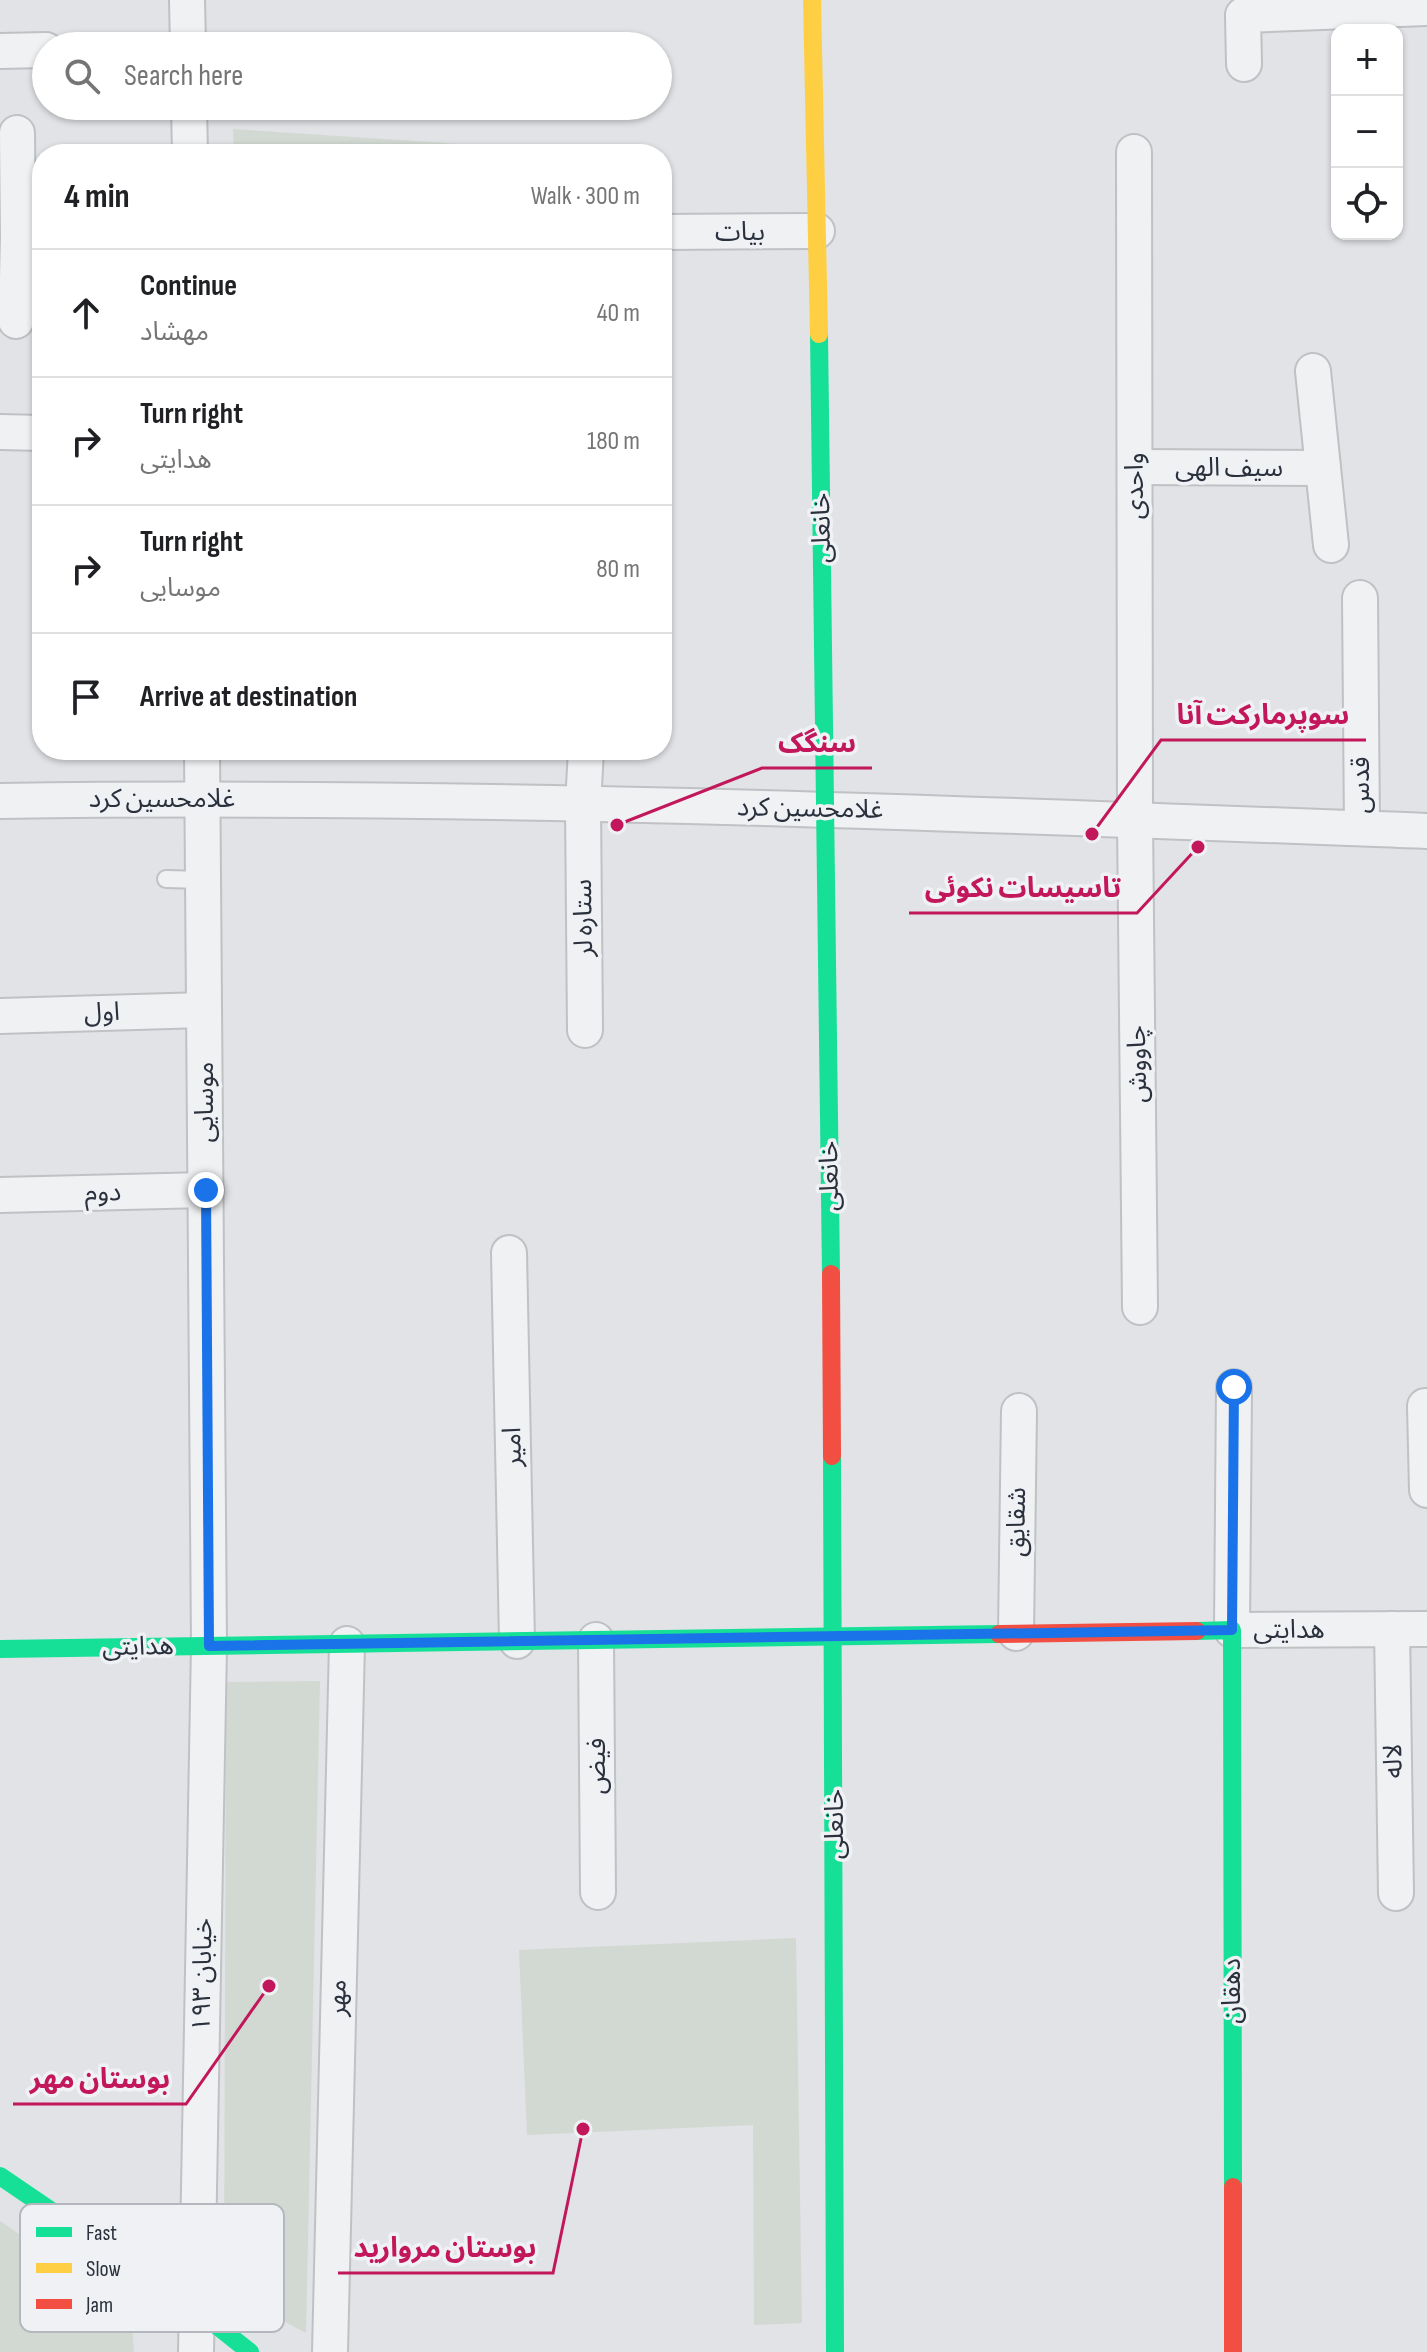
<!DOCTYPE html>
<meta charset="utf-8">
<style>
:root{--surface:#fff;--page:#f6f6f6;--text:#202124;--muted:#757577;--line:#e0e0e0}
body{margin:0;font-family:"Sofia Sans Condensed","Noto Sans Arabic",sans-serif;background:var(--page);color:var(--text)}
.controls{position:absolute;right:24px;top:24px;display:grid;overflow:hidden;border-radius:16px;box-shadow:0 2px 6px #0004}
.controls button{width:72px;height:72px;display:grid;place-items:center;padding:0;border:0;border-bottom:2px solid var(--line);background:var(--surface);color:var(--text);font:40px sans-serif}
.stop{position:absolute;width:24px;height:24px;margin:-18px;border:6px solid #1a73e8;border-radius:50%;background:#fff}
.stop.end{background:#1a73e8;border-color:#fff;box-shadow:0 2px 8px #0008}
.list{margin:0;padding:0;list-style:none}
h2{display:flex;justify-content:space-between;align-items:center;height:104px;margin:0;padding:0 32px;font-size:34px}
h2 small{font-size:26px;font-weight:400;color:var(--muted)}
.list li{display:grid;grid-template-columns:52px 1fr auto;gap:24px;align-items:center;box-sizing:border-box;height:128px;padding:0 32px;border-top:2px solid var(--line)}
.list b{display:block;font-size:30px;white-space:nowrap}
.list p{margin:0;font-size:26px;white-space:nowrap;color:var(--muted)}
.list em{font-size:26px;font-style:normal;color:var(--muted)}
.icon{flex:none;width:44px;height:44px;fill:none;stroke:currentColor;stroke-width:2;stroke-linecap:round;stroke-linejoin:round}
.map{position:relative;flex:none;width:1427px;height:2352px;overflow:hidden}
.search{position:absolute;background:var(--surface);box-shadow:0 2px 6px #0004;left:32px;top:32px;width:640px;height:88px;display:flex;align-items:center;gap:20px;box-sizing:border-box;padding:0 28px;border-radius:44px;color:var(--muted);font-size:30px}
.panel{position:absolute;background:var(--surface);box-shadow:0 2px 6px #0004;left:32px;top:144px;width:640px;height:616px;border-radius:32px}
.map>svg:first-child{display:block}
.green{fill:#d2d9d2}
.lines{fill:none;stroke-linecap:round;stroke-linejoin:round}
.lane-casing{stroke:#bfc1c4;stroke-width:20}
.street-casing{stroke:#bfc1c4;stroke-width:38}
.lane{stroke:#f0f1f3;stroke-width:16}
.street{stroke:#f0f1f3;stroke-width:34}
.fast{stroke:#16e098;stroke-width:18}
.slow{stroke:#ffcf43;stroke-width:18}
.jam{stroke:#f24e42;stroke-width:18}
.route{stroke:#1a73e8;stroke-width:10}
.labels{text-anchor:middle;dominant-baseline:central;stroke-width:7;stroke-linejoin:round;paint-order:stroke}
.street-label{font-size:26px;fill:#2a313c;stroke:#eff1f5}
.key{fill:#eff1f5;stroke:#b4b7be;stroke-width:2}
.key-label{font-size:22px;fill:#2a313c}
.leader{fill:none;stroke:#c2185b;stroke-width:3}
.callout-dot{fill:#c2185b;stroke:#eff1f5;stroke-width:3}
.callout-label{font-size:28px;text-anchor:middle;font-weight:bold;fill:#c2185b;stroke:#eff1f5;stroke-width:7;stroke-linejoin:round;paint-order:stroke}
</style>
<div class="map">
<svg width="1427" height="2352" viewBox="0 0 1427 2352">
<rect width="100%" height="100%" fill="#e1e3e6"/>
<!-- green -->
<g class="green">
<polygon points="233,129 460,144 461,154 234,154"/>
<polygon points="320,1681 306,2333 224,2290 226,1682"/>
<polygon points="796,1938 802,2323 754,2325 753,2125 527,2135 519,1950"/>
<polygon points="0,2221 131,2311 134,2352 0,2352"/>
</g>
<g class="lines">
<defs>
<polyline id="lane" points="166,879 204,880"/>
<g id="street">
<polyline points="187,0 188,46"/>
<polyline points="0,51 46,50"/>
<polyline points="1244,64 1243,15 1427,8"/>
<polyline points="189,106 190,154"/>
<polyline points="1134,152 1135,820 1140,1307"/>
<polyline points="662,232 817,231"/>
<polyline points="16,321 18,236 17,133"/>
<polyline points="1313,371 1331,545"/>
<polyline points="0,432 42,433"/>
<polyline points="1135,467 1323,468"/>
<polyline points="1360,598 1362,828"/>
<path d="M0,801c476,-7 952,12 1427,30"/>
<polyline points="0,1016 204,1010"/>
<polyline points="585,1030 583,805 586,750"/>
<polyline points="0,1195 206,1190"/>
<polyline points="509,1253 517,1641"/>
<polyline points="1234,1387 1232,1630 1427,1629"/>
<polyline points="1425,1406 1427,1490"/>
<polyline points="1392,1629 1396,1893"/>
<polyline points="1016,1633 1019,1411"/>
<polyline points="596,1640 598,1892"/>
<polyline points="196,2352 209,1646 202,750"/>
<polyline points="330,2352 347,1644"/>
</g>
</defs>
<!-- lane casing -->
<use href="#lane" class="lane-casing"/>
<!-- street casing -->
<use href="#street" class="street-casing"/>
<!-- lane -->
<use href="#lane" class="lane"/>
<!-- street -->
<use href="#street" class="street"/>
<!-- fast -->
<g class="fast">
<polyline points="819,334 831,1274"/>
<polyline points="832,1456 835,2352"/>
<polyline points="1197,1631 1232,1630 1233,2187"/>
<polyline points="0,1649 999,1634"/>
<polyline points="0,2176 197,2310 250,2352"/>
</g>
<!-- slow -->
<polyline class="slow" points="812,0 819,334"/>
<!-- jam -->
<g class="jam">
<polyline points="831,1274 832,1456"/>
<polyline points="999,1634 1197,1631"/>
<polyline points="1233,2187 1233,2352"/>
</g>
</g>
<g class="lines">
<!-- route -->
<polyline class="route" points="206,1190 209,1646 1232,1630 1234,1387"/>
</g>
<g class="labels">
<!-- street labels -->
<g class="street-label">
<text x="740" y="232">بیات</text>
<text x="1229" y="468">سیف الهی</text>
<text transform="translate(1135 486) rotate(-90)">واحدی</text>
<text transform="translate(822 528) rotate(-91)">خانعلی</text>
<text transform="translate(1361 785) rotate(-90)">قدس</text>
<text x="162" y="799">غلامحسین کرد</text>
<text transform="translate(810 809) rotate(1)">غلامحسین کرد</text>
<text transform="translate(584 918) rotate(-91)">ستاره لر</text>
<text transform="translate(102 1013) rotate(-2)">اول</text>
<text transform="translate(1138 1064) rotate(-91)">چاووش</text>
<text transform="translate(205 1102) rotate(-90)">موسایی</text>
<text transform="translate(830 1176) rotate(-91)">خانعلی</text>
<text transform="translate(103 1193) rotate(-1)">دوم</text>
<text transform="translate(513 1447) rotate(-91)">امیر</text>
<text transform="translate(1017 1522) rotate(-89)">شقایق</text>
<text x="1289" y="1630">هدایتی</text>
<text transform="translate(138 1647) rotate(-1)">هدایتی</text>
<text transform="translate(1394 1761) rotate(-91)">لاله</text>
<text transform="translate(597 1766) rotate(-90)">فیض</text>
<text transform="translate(835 1824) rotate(-90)">خانعلی</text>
<text transform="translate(203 1975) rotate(-89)">خیابان ۱۹۳</text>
<text transform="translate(1232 1991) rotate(-90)">دهقان</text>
<text transform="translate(338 1998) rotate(-89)">مهر</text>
</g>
</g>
<!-- legend -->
<rect x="20" y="2204" width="264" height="128" rx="12" class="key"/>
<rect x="36" y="2227" width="36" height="10" fill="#16e098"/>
<rect x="36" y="2263" width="36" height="10" fill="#ffcf43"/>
<rect x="36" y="2299" width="36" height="10" fill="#f24e42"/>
<g class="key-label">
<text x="86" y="2240">Fast</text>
<text x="86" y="2276">Slow</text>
<text x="86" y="2312">Jam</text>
</g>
<!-- callouts -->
<path class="leader" d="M1092 834L1161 740H1366M617 825L762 768H872M1198 847L1137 913H909M269 1986L186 2104H13M583 2129L553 2273H338"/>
<g class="callout-dot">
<circle cx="1092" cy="834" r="8"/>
<circle cx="617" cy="825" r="8"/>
<circle cx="1198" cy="847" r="8"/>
<circle cx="269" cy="1986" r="8"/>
<circle cx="583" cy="2129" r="8"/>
</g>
<g class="callout-label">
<text x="1263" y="724">سوپرمارکت آنا</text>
<text x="817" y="752">سنگک</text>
<text x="1023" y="897">تاسیسات نکوئی</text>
<text x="100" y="2088">بوستان مهر</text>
<text x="445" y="2257">بوستان مروارید</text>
</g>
</svg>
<div class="controls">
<button>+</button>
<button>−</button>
<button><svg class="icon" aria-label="locate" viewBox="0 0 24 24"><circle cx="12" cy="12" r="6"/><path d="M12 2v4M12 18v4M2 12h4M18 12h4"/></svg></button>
</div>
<div class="stop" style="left:1234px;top:1387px"></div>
<div class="stop end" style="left:206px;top:1190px"></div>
<div class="search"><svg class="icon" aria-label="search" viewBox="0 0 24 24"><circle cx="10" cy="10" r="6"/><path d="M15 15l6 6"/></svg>Search here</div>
<section class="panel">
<h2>4 min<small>Walk · 300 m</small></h2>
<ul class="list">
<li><svg class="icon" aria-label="ahead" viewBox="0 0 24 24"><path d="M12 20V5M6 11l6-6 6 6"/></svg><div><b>Continue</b><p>مهشاد</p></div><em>40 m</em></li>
<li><svg class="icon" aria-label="right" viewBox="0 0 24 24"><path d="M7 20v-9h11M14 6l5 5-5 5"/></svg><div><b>Turn right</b><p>هدایتی</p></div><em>180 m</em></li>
<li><svg class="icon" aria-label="right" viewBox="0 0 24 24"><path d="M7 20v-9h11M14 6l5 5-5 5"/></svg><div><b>Turn right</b><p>موسایی</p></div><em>80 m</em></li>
<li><svg class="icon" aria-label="arrive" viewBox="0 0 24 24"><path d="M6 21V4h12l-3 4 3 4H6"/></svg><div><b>Arrive at destination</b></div></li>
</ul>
</section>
</div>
